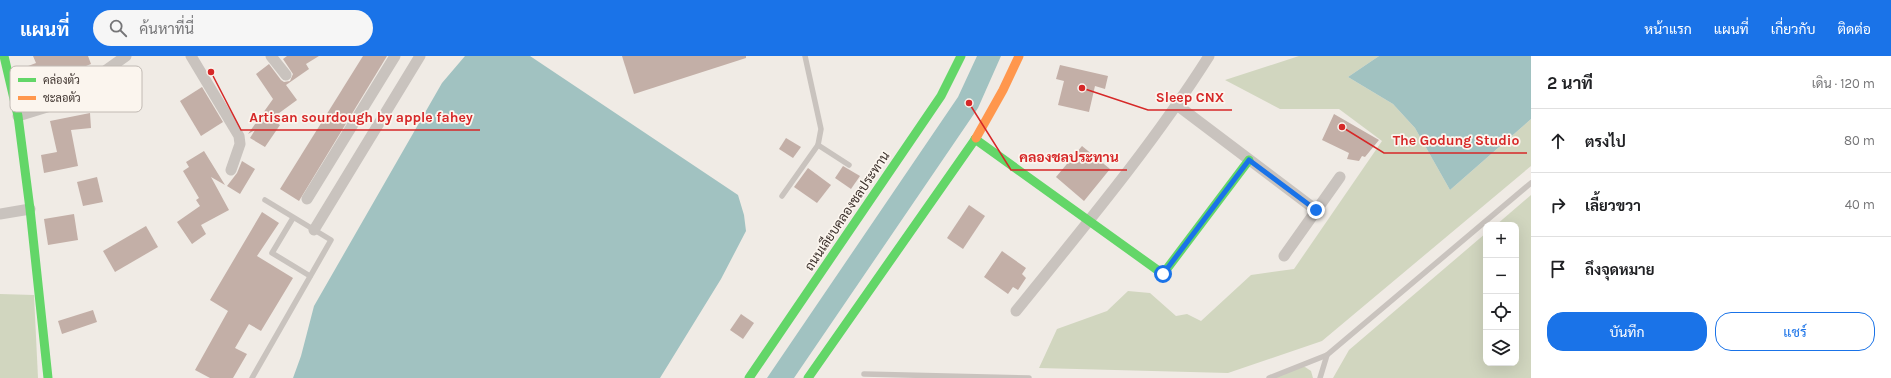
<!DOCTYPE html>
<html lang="th">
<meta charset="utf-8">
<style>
:root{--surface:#fff;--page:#f6f6f6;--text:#202124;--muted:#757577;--line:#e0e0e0;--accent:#1a73e8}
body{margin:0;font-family:Karla,Sarabun,sans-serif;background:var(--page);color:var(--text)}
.controls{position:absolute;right:12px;bottom:12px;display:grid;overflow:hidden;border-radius:8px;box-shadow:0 4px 16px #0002}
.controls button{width:36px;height:36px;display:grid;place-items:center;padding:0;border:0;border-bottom:1px solid var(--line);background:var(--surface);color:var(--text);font:20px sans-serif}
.stop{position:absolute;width:12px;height:12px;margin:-9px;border:3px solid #1a73e8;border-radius:50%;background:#fff}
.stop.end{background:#1a73e8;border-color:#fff;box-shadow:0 1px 4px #0008}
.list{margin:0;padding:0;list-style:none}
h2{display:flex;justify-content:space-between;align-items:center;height:52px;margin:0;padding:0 16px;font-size:17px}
h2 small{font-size:13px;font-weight:400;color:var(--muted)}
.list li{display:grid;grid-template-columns:26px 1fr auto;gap:12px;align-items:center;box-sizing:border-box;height:64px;padding:0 16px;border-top:1px solid var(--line)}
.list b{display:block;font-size:15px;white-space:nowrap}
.list em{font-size:13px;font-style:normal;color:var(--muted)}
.actions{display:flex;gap:8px;padding:12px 16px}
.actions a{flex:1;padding:9px 0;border:1px solid var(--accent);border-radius:16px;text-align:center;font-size:14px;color:var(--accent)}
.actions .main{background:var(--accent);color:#fff}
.icon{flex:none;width:22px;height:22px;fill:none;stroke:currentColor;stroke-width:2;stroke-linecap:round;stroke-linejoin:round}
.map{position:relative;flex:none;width:1531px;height:322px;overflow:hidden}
header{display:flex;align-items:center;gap:24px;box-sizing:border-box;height:56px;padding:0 20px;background:var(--accent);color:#fff}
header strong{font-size:19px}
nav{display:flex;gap:22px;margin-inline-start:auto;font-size:14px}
.search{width:280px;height:36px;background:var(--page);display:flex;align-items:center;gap:10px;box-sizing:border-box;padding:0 14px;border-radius:22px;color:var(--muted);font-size:15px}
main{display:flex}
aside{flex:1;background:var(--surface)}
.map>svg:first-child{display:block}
.green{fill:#d1d6bf}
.water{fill:#a1c2c1}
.building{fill:#c3afa7}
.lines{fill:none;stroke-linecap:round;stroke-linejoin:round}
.lane{stroke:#c9c3be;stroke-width:5.5}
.street{stroke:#c9c3be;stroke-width:11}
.fast{stroke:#63d668;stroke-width:9}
.slow{stroke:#ff974d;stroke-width:9}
.route{stroke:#1a73e8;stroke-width:5}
.labels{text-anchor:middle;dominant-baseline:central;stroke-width:3.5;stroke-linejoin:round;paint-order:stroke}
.street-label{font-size:13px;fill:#3b302b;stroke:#fbf5ee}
.key{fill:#fbf5ee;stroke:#c1bab4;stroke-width:1}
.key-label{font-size:11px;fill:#3b302b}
.leader{fill:none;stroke:#d62828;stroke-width:1.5}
.callout-dot{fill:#d62828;stroke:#fbf5ee;stroke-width:1.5}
.callout-label{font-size:14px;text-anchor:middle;font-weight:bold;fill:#d62828;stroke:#fbf5ee;stroke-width:3.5;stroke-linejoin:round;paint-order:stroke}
</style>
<header>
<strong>แผนที่</strong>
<div class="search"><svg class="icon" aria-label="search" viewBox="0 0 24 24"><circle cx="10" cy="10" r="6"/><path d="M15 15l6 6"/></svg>ค้นหาที่นี่</div>
<nav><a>หน้าแรก</a><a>แผนที่</a><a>เกี่ยวกับ</a><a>ติดต่อ</a></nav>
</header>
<main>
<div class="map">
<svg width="1531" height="322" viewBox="0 0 1531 322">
<rect width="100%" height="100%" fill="#f0ebe5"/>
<!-- green -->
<g class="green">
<polygon points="1299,0 1379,0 1348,21 1393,48 1415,72 1450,134 1531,63 1531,110 1322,285 1228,317 1039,312 1057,273 1107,255 1128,235 1150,237 1176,260 1187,258 1201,265 1251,219 1294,213 1382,85 1339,53 1280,53 1225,24"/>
<polygon points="1531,139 1531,322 1333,322 1349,294 1486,177 1486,307 1516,307 1516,169 1496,169"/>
<polygon points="0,238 34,239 38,322 0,322"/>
<polygon points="1297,311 1305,311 1311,315 1313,322 1272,322"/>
</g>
<!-- water -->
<g class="water">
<polygon points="465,0 530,0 738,139 744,159 746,175 721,223 660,322 293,322 301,300 314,250 442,27"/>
<polygon points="977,0 1001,0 978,52 794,322 767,322 958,41"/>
<polygon points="1379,0 1531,0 1531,63 1450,134 1415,72 1393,48 1348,21"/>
</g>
<!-- building -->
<g class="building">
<polygon points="33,0 88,0 91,8 49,25 52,33 34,40 23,12 36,7"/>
<polygon points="287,0 319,0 306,8 309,13 286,29 297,44 271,63 280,69 265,91 250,82 255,74 248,78 273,43 256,18 269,8 281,24 284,26 290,25 293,18 283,3"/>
<polygon points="363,0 387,0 299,145 280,133"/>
<polygon points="622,0 746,0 746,2 634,38"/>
<polygon points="1060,9 1108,20 1105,33 1095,30 1089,56 1058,49 1064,25 1056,23"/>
<polygon points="202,31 223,66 201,80 180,45"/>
<polygon points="90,57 91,72 71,74 78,110 44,117 41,99 57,96 50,65"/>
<polygon points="1334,58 1379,84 1365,101 1362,100 1359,105 1347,103 1349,97 1322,84"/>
<polygon points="786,82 801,91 793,102 779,93"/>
<polygon points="1082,90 1110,113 1084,145 1056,121"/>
<polygon points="204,95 225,129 211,121 229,154 201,169 206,178 192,188 177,166 200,150 196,144 199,142 183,115 189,111 186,106"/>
<polygon points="242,105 255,113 240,138 227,130 237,117"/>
<polygon points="843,110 860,120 851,133 835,122"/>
<polygon points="808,112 831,129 817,147 794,131"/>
<polygon points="97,121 103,146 83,150 77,126"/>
<polygon points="969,149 985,160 963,193 947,182"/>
<polygon points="262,156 279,167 257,200 293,222 261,275 249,268 235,292 247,298 233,322 210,322 195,314 228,255 210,244"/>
<polygon points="74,158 78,184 48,189 44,163"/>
<polygon points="146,170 158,191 115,216 103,195"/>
<polygon points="1002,195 1026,212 1022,218 1026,222 1018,234 1013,231 1008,238 984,221"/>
<polygon points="93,254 97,266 62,278 58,265"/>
<polygon points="741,258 754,267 743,283 730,274"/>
</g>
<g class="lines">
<!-- lane -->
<g class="lane">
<polyline points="818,89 849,109"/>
<polyline points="782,140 818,89 821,73 805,0"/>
<polyline points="293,162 272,197 310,220"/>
<polyline points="864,318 1029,322"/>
<polyline points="252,322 331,184 265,144"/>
<polyline points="1269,322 1327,299 1531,127"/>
<polyline points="1320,322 1327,299"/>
</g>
<!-- street -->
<g class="street">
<polyline points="191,0 239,80 240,88 231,114"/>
<polyline points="271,0 286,19"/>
<polyline points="1177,49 1316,154"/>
<polyline points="18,60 60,47 126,0"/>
<polyline points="307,143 395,0"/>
<polyline points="0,158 30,153"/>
<polyline points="314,174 420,0"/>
<polyline points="1284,200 1340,121"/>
<path d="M1016,255c67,-83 136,-165 193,-255"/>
</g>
<!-- fast -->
<g class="fast">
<polyline points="4,0 18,60 30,153 48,322"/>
<polyline points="975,83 1163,218 1249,104"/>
<polyline points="749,322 941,40 961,0"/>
<polyline points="808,322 976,82"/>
</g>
<!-- slow -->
<polyline class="slow" points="976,82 1003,34 1019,0"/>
</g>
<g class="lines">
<!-- route -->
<polyline class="route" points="1163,218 1249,104 1316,154"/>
</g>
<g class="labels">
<!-- street labels -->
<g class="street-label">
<text transform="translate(847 155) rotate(-56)">ถนนเลียบคลองชลประทาน</text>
</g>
</g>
<!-- legend -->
<rect x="10" y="10" width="132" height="46" rx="6" class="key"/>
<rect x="18" y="22" width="18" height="4" fill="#63d668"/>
<rect x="18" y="40" width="18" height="4" fill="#ff974d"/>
<g class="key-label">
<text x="43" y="28">คล่องตัว</text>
<text x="43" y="46">ชะลอตัว</text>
</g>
<!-- callouts -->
<path class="leader" d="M1082 32L1148 54H1232M211 16L241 74H480M1342 71L1384 97H1527M969 47L1011 114H1127"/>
<g class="callout-dot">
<circle cx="1082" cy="32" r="4"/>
<circle cx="211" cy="16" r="4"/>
<circle cx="1342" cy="71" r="4"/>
<circle cx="969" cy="47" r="4"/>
</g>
<g class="callout-label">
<text x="1190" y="46">Sleep CNX</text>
<text x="361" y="66">Artisan sourdough by apple fahey</text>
<text x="1456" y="89">The Godung Studio</text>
<text x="1069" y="106">คลองชลประทาน</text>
</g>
</svg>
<div class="controls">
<button>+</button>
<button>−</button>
<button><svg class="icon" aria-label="locate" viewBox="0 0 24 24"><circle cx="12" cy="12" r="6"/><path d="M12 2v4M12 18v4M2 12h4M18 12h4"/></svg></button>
<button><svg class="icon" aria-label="layers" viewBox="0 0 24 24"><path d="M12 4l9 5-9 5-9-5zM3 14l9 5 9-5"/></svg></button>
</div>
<div class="stop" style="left:1163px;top:218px"></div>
<div class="stop end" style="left:1316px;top:154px"></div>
</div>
<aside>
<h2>2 นาที<small>เดิน · 120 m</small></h2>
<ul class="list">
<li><svg class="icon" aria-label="ahead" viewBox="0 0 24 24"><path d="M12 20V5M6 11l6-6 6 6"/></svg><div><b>ตรงไป</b></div><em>80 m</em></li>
<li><svg class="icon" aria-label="right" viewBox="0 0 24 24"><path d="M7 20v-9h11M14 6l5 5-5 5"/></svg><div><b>เลี้ยวขวา</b></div><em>40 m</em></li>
<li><svg class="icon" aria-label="arrive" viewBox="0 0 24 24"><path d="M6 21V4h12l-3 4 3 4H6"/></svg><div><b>ถึงจุดหมาย</b></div></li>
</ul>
<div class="actions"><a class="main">บันทึก</a><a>แชร์</a></div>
</aside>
</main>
